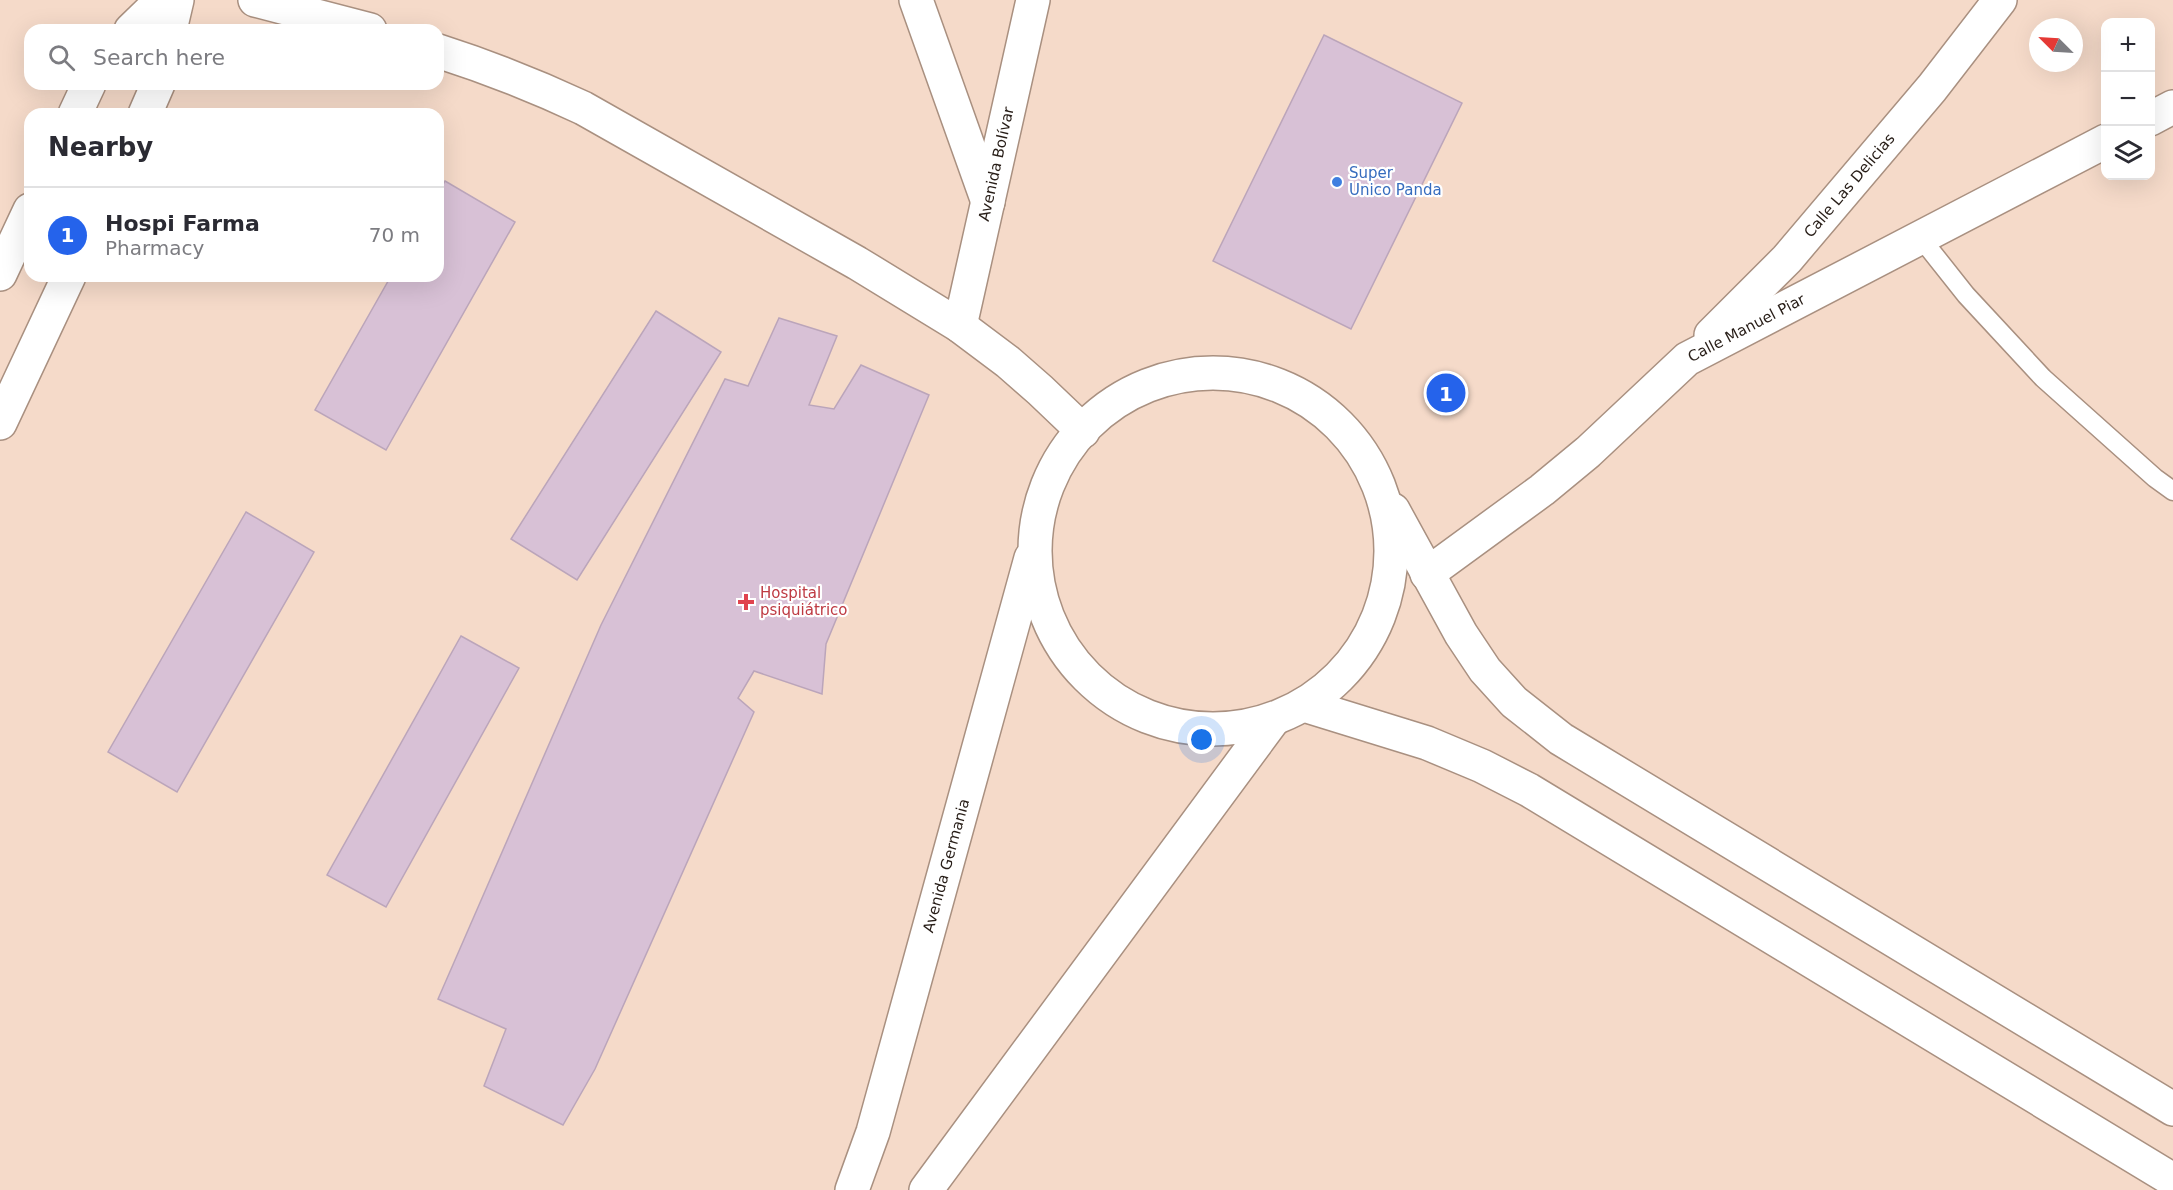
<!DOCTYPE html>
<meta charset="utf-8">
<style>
:root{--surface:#fff;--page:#f2f2f3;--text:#2b2b33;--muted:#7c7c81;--line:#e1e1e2;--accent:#2563eb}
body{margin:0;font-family:"DejaVu Sans",sans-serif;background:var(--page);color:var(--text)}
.controls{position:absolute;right:18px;top:18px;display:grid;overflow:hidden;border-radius:12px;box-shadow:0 6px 24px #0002}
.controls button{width:54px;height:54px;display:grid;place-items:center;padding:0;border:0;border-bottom:2px solid var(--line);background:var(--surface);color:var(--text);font:30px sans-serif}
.compass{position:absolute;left:2029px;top:18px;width:54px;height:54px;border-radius:50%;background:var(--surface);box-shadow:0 6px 24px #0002;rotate:294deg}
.you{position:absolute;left:1202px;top:740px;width:21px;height:21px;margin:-15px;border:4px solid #fff;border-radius:50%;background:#1a73e8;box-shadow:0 0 0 9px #1a73e833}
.badge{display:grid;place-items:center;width:39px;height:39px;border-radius:50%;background:var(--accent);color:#fff;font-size:20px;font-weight:700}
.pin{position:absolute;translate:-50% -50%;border:3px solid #fff;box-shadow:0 2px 6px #0006}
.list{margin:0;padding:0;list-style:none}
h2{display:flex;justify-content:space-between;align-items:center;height:78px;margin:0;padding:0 24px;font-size:26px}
h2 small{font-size:20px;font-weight:400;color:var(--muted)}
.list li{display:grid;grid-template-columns:39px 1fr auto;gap:18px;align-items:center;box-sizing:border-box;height:96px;padding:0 24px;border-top:2px solid var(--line)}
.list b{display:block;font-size:22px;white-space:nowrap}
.list p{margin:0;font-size:20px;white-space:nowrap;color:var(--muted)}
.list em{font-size:20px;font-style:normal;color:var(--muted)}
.icon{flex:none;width:33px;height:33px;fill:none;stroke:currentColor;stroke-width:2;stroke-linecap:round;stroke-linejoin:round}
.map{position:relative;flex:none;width:2173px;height:1190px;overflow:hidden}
.search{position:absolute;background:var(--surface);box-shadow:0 6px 24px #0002;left:24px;top:24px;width:420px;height:66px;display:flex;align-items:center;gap:15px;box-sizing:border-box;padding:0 21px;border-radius:18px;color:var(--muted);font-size:22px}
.panel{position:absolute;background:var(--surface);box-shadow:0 6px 24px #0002;left:24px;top:108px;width:420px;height:174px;border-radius:18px}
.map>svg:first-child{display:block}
.building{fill:#d8c1d6;stroke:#bba5ba;stroke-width:1.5}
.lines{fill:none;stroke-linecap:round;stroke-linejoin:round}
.lane-casing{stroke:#a99080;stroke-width:21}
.street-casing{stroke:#a99080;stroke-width:36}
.secondary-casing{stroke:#a99080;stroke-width:36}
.lane{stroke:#fff;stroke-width:18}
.street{stroke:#fff;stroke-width:33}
.secondary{stroke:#fff;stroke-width:33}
.shop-dot{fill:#3f7fe0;stroke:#fff;stroke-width:2}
.health-dot{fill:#e0444e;stroke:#fff;stroke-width:2}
.labels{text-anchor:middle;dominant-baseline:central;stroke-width:4.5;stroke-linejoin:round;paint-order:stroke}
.street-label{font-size:15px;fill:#271d17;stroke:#fff}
.shop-label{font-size:15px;fill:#366cbe;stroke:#fff;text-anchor:start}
.health-label{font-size:15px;fill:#be3a42;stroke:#fff;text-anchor:start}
</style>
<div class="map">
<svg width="2173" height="1190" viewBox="0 0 2173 1190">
<rect width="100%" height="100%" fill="#f5dac9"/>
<!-- building -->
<g class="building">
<polygon points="1324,35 1462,103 1351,329 1213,261"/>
<polygon points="445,181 515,222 386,450 315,410 391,276 438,276 438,194"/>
<polygon points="656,311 721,352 577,580 511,539"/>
<polygon points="779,318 837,336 809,405 834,409 861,365 929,395 826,644 822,694 754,671 738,698 754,712 595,1069 563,1125 484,1086 506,1029 438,999 601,625 725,379 748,386"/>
<polygon points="246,512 314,552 177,792 108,752"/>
<polygon points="461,636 519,668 386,907 327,875"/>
</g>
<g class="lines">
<defs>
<polyline id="lane" points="1920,237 1966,295 2043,378 2155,478 2173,491"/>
<g id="street">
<polyline points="255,0 370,30"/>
<polyline points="916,0 988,202"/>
<polyline points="131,30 162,0"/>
<polyline points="170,30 177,0"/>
<path d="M438,51c50,16 98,35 145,57l274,155 103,63 48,36 32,28 43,41"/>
<polyline points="75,114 89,84"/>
<polyline points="145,114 158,84"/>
<polyline points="2150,119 2173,107"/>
<polyline points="0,274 30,210"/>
<path id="s1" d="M960,326l73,-326"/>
<path id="s2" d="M1711,335l76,-76 145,-171 68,-88"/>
<polyline points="0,423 69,276"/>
<path id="s3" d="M1427,574l115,-84 46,-38 99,-93 419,-218"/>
</g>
<g id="secondary">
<circle cx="1213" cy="551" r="178"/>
<polyline points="1393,510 1461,634 1485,670 1514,702 1561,739 2173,1109"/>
<polyline points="1304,705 1427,743 1482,766 1529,790 2173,1180"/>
<path id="s4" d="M852,1190l21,-58 158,-574"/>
<polyline points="926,1190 1273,720"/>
</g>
</defs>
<!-- lane casing -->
<use href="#lane" class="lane-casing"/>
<!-- street casing -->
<use href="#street" class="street-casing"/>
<!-- secondary casing -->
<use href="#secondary" class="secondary-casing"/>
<!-- lane -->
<use href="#lane" class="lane"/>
<!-- street -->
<use href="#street" class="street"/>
<!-- secondary -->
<use href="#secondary" class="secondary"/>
</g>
<!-- markers -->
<circle class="shop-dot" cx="1337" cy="182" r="6"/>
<path class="health-dot" d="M743 593h6v6h6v6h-6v6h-6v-6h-6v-6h6z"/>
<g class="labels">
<!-- street labels -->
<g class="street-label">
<text stroke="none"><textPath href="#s1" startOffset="166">Avenida Bolívar</textPath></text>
<text stroke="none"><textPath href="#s2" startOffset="204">Calle Las Delicias</textPath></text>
<text stroke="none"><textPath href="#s3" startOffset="405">Calle Manuel Piar</textPath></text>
<text stroke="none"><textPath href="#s4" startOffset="338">Avenida Germania</textPath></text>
</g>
<!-- shop labels -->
<g class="shop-label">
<text x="1349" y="173">Super<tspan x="1349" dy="17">Unico Panda</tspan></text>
</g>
<!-- health labels -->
<g class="health-label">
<text x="760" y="593">Hospital<tspan x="760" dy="17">psiquiátrico</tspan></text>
</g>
</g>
</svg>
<div class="controls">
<button>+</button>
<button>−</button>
<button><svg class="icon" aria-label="layers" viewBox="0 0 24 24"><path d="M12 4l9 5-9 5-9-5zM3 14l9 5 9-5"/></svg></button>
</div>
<svg class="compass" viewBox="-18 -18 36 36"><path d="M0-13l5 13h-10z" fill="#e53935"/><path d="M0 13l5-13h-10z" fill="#7c7c81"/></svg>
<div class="you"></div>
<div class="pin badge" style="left:1446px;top:393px">1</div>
<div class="search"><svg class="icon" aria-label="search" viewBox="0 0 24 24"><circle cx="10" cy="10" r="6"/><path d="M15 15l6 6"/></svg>Search here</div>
<section class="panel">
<h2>Nearby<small></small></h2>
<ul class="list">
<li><span class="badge">1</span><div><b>Hospi Farma</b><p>Pharmacy</p></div><em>70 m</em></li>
</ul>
</section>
</div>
